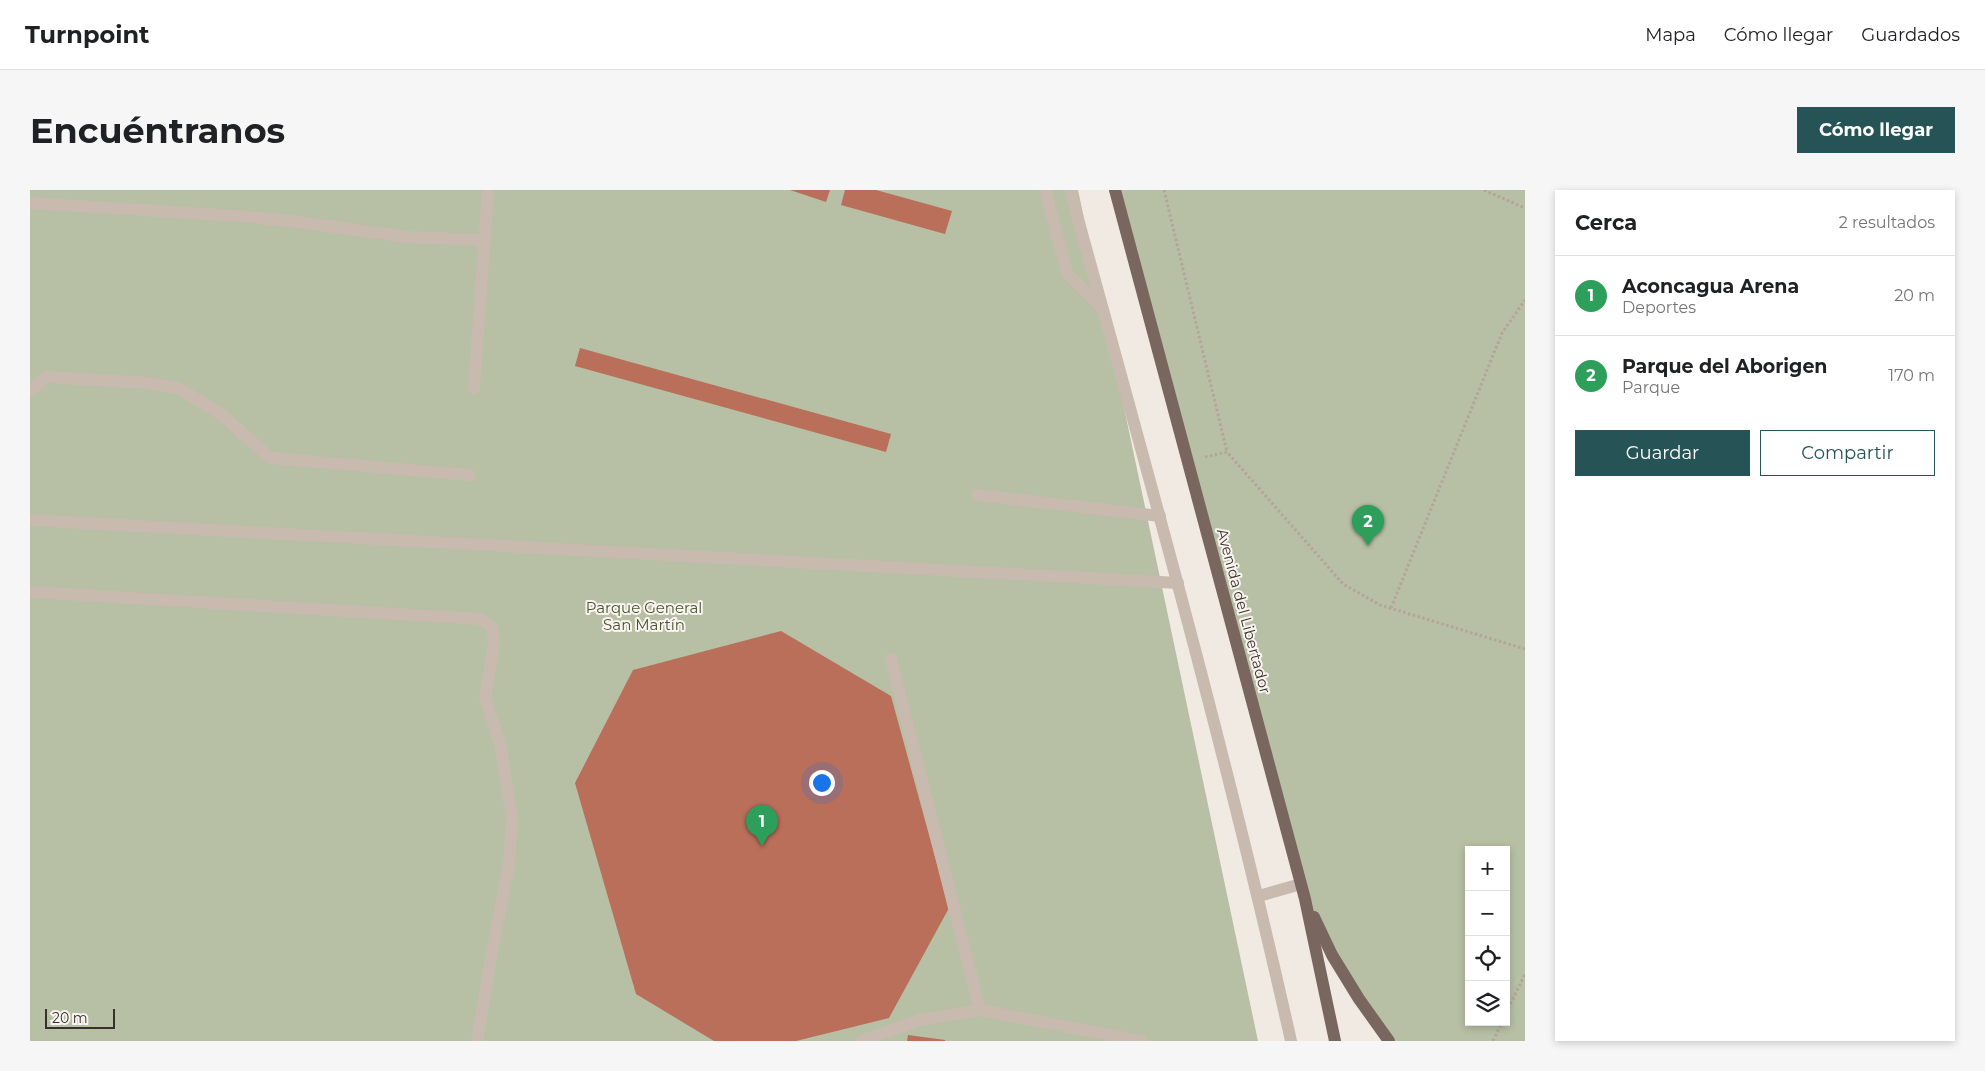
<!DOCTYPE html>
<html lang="es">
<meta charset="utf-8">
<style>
:root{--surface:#fff;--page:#f6f6f6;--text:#202124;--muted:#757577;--line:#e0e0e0;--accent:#265456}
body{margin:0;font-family:Montserrat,sans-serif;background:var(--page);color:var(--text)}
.controls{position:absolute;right:15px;bottom:15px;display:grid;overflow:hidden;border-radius:0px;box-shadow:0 2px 8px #0003}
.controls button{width:45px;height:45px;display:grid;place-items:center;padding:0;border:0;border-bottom:1px solid var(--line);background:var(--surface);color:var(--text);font:25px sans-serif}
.scale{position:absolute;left:15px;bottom:12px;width:70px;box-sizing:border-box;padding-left:5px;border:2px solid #39302c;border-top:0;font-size:14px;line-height:18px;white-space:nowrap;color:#39302c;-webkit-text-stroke:4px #f9f4ef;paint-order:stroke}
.you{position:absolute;left:791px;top:592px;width:18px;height:18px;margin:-12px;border:4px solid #fff;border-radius:50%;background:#1a73e8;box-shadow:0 0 0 8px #1a73e833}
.badge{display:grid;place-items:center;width:32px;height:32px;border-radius:50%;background:var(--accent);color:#fff;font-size:16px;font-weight:700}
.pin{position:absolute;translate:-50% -41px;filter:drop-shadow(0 1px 2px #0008)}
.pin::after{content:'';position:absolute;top:26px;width:18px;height:15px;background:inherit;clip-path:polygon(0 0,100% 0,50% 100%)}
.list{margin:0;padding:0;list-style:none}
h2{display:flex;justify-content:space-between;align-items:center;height:65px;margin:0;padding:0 20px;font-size:21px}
h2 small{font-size:16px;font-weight:400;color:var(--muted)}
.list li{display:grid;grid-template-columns:32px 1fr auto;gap:15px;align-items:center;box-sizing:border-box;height:80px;padding:0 20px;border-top:1px solid var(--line)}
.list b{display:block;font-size:19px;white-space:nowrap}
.list p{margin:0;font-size:16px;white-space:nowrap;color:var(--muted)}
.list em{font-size:16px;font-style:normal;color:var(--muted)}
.actions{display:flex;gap:10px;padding:15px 20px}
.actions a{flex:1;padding:11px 0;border:1px solid var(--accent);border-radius:0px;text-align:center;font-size:18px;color:var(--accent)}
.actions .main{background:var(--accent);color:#fff}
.icon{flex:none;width:28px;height:28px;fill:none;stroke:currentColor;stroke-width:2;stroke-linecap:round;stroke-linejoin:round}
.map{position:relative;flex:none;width:1495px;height:851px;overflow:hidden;border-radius:0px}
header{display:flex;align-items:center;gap:30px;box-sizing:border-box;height:70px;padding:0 25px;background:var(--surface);border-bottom:1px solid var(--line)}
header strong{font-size:24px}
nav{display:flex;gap:28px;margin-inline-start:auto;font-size:18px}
.intro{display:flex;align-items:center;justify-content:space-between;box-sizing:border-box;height:120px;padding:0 30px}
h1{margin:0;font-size:35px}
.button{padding:12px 22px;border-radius:0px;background:var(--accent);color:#fff;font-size:18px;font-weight:700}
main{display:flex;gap:30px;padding:0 30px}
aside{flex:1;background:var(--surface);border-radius:0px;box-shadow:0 2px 8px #0003}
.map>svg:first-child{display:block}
.green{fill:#b7bfa4;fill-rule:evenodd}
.building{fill:#b96f59}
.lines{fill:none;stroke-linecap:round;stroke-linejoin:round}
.path{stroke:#b4a59a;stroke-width:3;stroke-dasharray:2.5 2.5;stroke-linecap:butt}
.service{stroke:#c9baaf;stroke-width:12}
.primary{stroke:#79675f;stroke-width:12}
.labels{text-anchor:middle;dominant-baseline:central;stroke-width:4;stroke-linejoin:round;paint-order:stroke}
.park-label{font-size:15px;fill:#495433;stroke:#f9f4ef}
.street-label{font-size:15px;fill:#39302c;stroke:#f9f4ef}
</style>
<header>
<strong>Turnpoint</strong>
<nav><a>Mapa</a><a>Cómo llegar</a><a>Guardados</a></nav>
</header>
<div class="intro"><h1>Encuéntranos</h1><a class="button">Cómo llegar</a></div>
<main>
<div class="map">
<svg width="1495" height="851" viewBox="0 0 1495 851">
<rect width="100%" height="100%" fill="#f1eae3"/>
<!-- green -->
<g class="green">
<polygon points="0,0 1048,0 1228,851 0,851"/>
<path d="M1085,0h410v851h-136l-84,-142zM1439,660h37v172h-37z"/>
</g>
<!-- building -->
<g class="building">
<polygon points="760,0 800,0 796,12"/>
<polygon points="815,0 846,0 922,21 915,44 811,15"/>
<polygon points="550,158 861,244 856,262 545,176"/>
<polygon points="751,441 861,506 919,718 859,828 766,851 684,851 606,804 545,593 603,480"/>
<polygon points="878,845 915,850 915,851 877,851"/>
</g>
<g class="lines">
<!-- path -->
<g class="path">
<polyline points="1134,0 1197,262"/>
<polyline points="1454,0 1495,18"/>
<polyline points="1175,267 1197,262 1313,394 1350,415 1495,459"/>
<polyline points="1361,418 1472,143 1495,110"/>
<polyline points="1476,823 1495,784"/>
<polyline points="1463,851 1472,832"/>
</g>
<!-- service -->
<g class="service">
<polyline points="1015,0 1037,83 1072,118"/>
<path d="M1040,0c78,283 157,565 221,851"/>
<polyline points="0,13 207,26 261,31 377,47 454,50"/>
<polyline points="444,198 458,0"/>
<polyline points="0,201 16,187 120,193 148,198 191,224 240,268 440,285"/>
<polyline points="948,305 1130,326"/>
<polyline points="0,330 1148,393"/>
<polyline points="0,402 451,429 462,437 464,452 455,508 470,554 482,630 479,674 461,768 447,851"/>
<polyline points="861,469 950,820"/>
<polyline points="1229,706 1271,694"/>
<polyline points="832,851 890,830 950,820 1111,851"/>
</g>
<!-- primary -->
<g class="primary">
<polyline points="1085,0 1275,709 1305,851"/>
<polyline points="1284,727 1302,765 1329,809 1359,851"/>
</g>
</g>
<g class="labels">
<!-- park labels -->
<g class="park-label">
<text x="614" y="417">Parque General<tspan x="614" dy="17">San Martín</tspan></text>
</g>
<!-- street labels -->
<g class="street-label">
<text transform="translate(1214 421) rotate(75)">Avenida del Libertador</text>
</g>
</g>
</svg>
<div class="controls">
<button>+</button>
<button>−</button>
<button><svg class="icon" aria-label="locate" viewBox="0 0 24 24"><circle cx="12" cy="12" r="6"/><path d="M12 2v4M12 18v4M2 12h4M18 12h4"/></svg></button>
<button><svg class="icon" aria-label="layers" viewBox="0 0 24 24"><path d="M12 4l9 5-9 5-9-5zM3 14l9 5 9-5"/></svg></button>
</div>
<div class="scale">20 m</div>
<div class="you"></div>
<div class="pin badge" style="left:732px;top:656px;background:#2e9e5b">1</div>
<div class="pin badge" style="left:1338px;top:356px;background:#2e9e5b">2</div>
</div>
<aside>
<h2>Cerca<small>2 resultados</small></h2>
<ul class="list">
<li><span class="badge" style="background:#2e9e5b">1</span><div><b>Aconcagua Arena</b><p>Deportes</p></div><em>20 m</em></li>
<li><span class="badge" style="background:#2e9e5b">2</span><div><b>Parque del Aborigen</b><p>Parque</p></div><em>170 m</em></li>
</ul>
<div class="actions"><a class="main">Guardar</a><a>Compartir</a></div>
</aside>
</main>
